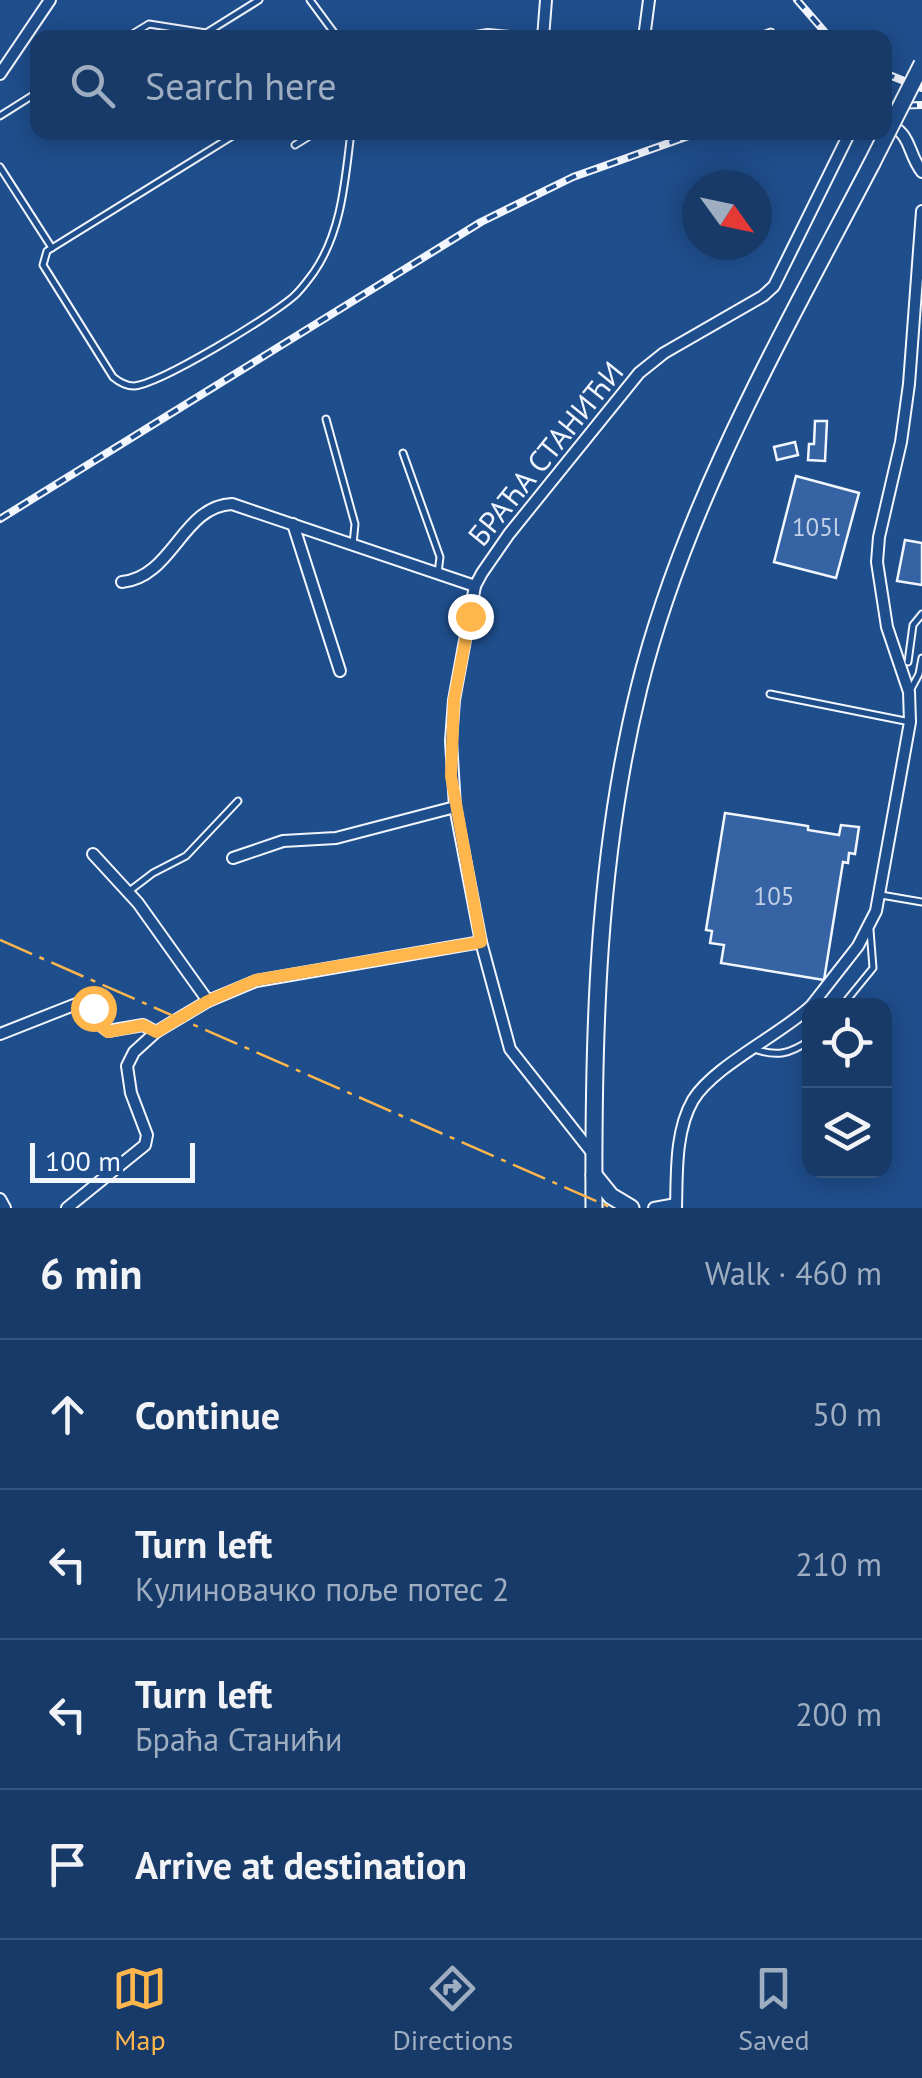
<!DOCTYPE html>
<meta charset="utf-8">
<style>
:root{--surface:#173a69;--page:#244571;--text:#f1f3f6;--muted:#9eadc0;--line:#36547d;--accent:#ffb74d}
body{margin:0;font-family:"PT Sans",sans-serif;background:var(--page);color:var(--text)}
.controls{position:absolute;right:30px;bottom:30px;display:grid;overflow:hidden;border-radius:20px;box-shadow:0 5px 25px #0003}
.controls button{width:90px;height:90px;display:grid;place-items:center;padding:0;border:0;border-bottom:2px solid var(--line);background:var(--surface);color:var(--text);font:50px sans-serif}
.compass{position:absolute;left:682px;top:170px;width:90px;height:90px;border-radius:50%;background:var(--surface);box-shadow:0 5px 25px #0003;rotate:123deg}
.scale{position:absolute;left:30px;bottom:25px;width:165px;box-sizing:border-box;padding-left:10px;border:5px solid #f2f6ff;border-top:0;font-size:28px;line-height:35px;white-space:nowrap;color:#f2f6ff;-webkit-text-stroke:8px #1f4e8c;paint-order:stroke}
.stop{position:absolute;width:30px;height:30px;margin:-22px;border:8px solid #ffb74d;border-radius:50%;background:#fff}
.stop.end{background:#ffb74d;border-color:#fff;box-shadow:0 2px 10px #0008}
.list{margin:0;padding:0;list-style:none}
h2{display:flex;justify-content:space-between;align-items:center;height:130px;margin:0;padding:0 40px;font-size:42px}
h2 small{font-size:32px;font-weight:400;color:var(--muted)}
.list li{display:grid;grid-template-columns:65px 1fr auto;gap:30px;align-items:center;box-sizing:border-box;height:150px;padding:0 40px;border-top:2px solid var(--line)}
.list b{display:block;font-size:38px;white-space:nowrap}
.list p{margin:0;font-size:32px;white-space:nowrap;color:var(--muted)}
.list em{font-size:32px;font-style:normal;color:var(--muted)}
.icon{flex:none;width:55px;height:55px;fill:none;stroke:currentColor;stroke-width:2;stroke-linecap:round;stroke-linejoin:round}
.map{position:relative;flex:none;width:922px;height:1208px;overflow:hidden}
.search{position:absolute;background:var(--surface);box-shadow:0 5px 25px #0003;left:30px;right:30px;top:30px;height:110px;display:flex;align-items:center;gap:25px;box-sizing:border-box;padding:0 35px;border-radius:20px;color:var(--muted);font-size:38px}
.sheet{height:730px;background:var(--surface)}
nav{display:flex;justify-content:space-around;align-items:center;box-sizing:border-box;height:140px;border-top:2px solid var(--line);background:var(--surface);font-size:28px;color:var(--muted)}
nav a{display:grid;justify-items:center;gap:5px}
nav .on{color:var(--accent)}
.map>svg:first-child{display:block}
.building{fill:#3563a3;stroke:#f2f6ff;stroke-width:2.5}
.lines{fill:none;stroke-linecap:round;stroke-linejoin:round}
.service-casing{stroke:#f2f6ff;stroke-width:9}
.minor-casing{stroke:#f2f6ff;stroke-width:14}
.primary-casing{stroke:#f2f6ff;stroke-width:19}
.service{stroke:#1f4e8c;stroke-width:5}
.minor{stroke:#1f4e8c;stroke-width:10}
.primary{stroke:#1f4e8c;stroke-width:15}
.rail-casing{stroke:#f2f6ff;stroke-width:8}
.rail{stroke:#1f4e8c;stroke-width:4;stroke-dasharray:11;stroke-linecap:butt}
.primary-bridge-casing{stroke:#f2f6ff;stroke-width:19;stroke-linecap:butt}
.primary-bridge{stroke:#1f4e8c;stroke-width:15}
.power{stroke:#ffb74d;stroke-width:2.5;stroke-dasharray:35 8 5 8;stroke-linecap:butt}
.route{stroke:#ffb74d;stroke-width:12}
.labels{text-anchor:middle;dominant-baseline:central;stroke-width:8;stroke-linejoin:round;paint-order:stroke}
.number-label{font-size:25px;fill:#c3d1e8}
.street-label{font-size:30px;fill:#f2f6ff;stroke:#1f4e8c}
</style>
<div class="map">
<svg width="922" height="1208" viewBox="0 0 922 1208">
<rect width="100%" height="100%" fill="#1f4e8c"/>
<!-- building -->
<g class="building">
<polygon points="815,421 827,421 825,461 808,460 809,444 814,444"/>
<polygon points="795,442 798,455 777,460 774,447"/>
<polygon points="796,476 859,493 836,578 774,562"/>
<polygon points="905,540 922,543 922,585 897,581"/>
<polygon points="725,813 808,826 808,830 839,835 841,825 859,827 855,854 849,853 848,863 843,862 824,980 721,963 724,945 710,943 712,931 706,930"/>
</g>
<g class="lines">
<defs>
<g id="service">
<polyline points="310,0 338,38"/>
<polyline points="126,38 149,24 206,33"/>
<polyline points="198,38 259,0"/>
<polyline points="755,38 771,32"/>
<polyline points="0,116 38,92"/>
<path d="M239,132l-192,119 -4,14 70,112c6,5 12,9 21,9 26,-2 138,-70 160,-90 7,-6 14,-16 20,-24 28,-41 31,-92 37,-140"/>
<polyline points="295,145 316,132"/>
<polyline points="0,167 52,248"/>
<polyline points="326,419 355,524 353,544"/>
<polyline points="403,453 440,557 438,573"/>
<polyline points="908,662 913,625 922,614"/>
<polyline points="911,689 919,674 922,658"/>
<polyline points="770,694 910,722"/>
<polyline points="128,892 153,873 186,856 238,801"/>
<polyline points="881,895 922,902"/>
<polyline points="842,1006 873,968 870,930"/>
<path d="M754,1049c23,8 36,5 56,-9"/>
</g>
<g id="minor">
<polyline points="470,38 488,35 521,38"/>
<polyline points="543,38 546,0"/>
<polyline points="644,38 649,0"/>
<polyline points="0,74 50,0"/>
<path d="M884,122c29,11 22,29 38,50"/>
<polyline points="293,524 340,671"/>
<path d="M122,582c51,-5 60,-76 110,-78l243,82"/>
<polyline points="93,854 138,903 208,1001"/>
<polyline points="233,858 283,841 336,838 455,807"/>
<polyline points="811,1006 858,946 876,911 910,722 909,692 887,627 877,562 879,537 901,442 909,384 922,211"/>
<polyline points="0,1034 84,1001 91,1004 99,1024 108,1031 143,1025 156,1032"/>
<polyline points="593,1154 510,1049 481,942 455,807 451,741 454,700 475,586 482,573 509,534 639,373 664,353 763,296 774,286 850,132"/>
<polyline points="0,1199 5,1208"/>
<polyline points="67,1208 145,1145 147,1135 131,1093 127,1066 134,1052 156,1032 208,1001 256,981 481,942"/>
<polyline points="654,1208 676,1204"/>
<path d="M676,1208c1,-35 -1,-77 17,-108 21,-34 85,-64 117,-93"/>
</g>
<g id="primary">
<polyline points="594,1175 611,1196 631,1208"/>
<path d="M594,1208c-1,-174 3,-350 45,-520 45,-183 146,-358 233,-525"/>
</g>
</defs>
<!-- service casing -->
<use href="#service" class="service-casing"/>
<!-- minor casing -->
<use href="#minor" class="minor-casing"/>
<!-- primary casing -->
<use href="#primary" class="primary-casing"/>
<!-- service -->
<use href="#service" class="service"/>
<!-- minor -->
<use href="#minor" class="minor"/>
<!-- primary -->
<use href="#primary" class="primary"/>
<defs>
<g id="rail">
<polyline points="797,0 830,38"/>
<polyline points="884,73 922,88"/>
<polyline points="884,106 922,105"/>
<polyline points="0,519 481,222 573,177 700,132"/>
</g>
</defs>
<!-- rail casing -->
<use href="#rail" class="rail-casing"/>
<!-- rail -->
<use href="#rail" class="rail"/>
<defs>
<polyline id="primary-bridge" points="872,163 922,64"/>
</defs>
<!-- primary-bridge casing -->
<use href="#primary-bridge" class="primary-bridge-casing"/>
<!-- primary-bridge -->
<use href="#primary-bridge" class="primary-bridge"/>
<!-- power -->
<polyline class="power" points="0,940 612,1208"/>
</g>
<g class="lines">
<!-- route -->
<polyline class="route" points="93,1008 99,1024 108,1032 143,1025 156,1032 208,1001 256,980 481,942 451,776 454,700 470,616"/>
</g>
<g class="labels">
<!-- number labels -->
<g class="number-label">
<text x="816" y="527">105l</text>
<text x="774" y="896">105</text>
</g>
<!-- street labels -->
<g class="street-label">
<text transform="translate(545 453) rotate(-51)">БРАЋА СТАНИЋИ</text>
</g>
</g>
</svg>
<div class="controls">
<button><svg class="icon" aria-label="locate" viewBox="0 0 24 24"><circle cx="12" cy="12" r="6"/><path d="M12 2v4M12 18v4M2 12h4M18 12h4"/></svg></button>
<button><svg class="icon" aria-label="layers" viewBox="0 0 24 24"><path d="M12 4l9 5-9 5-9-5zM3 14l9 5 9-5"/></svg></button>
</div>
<svg class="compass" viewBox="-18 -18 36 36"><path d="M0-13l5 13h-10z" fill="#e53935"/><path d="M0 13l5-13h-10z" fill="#9eadc0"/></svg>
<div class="scale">100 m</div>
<div class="stop" style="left:93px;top:1008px"></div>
<div class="stop end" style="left:470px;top:616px"></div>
<div class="search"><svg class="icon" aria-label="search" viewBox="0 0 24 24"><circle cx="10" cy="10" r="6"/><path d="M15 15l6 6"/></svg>Search here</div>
</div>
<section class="sheet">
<h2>6 min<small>Walk · 460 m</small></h2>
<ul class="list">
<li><svg class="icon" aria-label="ahead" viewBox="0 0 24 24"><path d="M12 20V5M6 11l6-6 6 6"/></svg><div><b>Continue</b></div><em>50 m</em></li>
<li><svg class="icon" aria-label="left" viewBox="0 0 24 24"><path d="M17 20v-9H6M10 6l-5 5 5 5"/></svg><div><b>Turn left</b><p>Кулиновачко поље потес 2</p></div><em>210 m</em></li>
<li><svg class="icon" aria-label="left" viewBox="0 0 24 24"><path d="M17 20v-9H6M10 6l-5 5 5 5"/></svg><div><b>Turn left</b><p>Браћа Станићи</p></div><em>200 m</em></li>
<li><svg class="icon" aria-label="arrive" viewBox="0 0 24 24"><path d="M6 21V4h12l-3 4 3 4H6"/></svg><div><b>Arrive at destination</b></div></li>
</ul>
</section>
<nav>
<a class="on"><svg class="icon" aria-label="map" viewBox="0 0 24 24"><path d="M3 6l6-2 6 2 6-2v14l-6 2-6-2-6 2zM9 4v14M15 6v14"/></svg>Map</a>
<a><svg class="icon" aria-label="directions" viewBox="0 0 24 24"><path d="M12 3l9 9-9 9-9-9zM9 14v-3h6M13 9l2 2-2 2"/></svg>Directions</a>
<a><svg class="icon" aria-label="saved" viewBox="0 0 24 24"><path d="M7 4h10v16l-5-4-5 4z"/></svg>Saved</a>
</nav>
